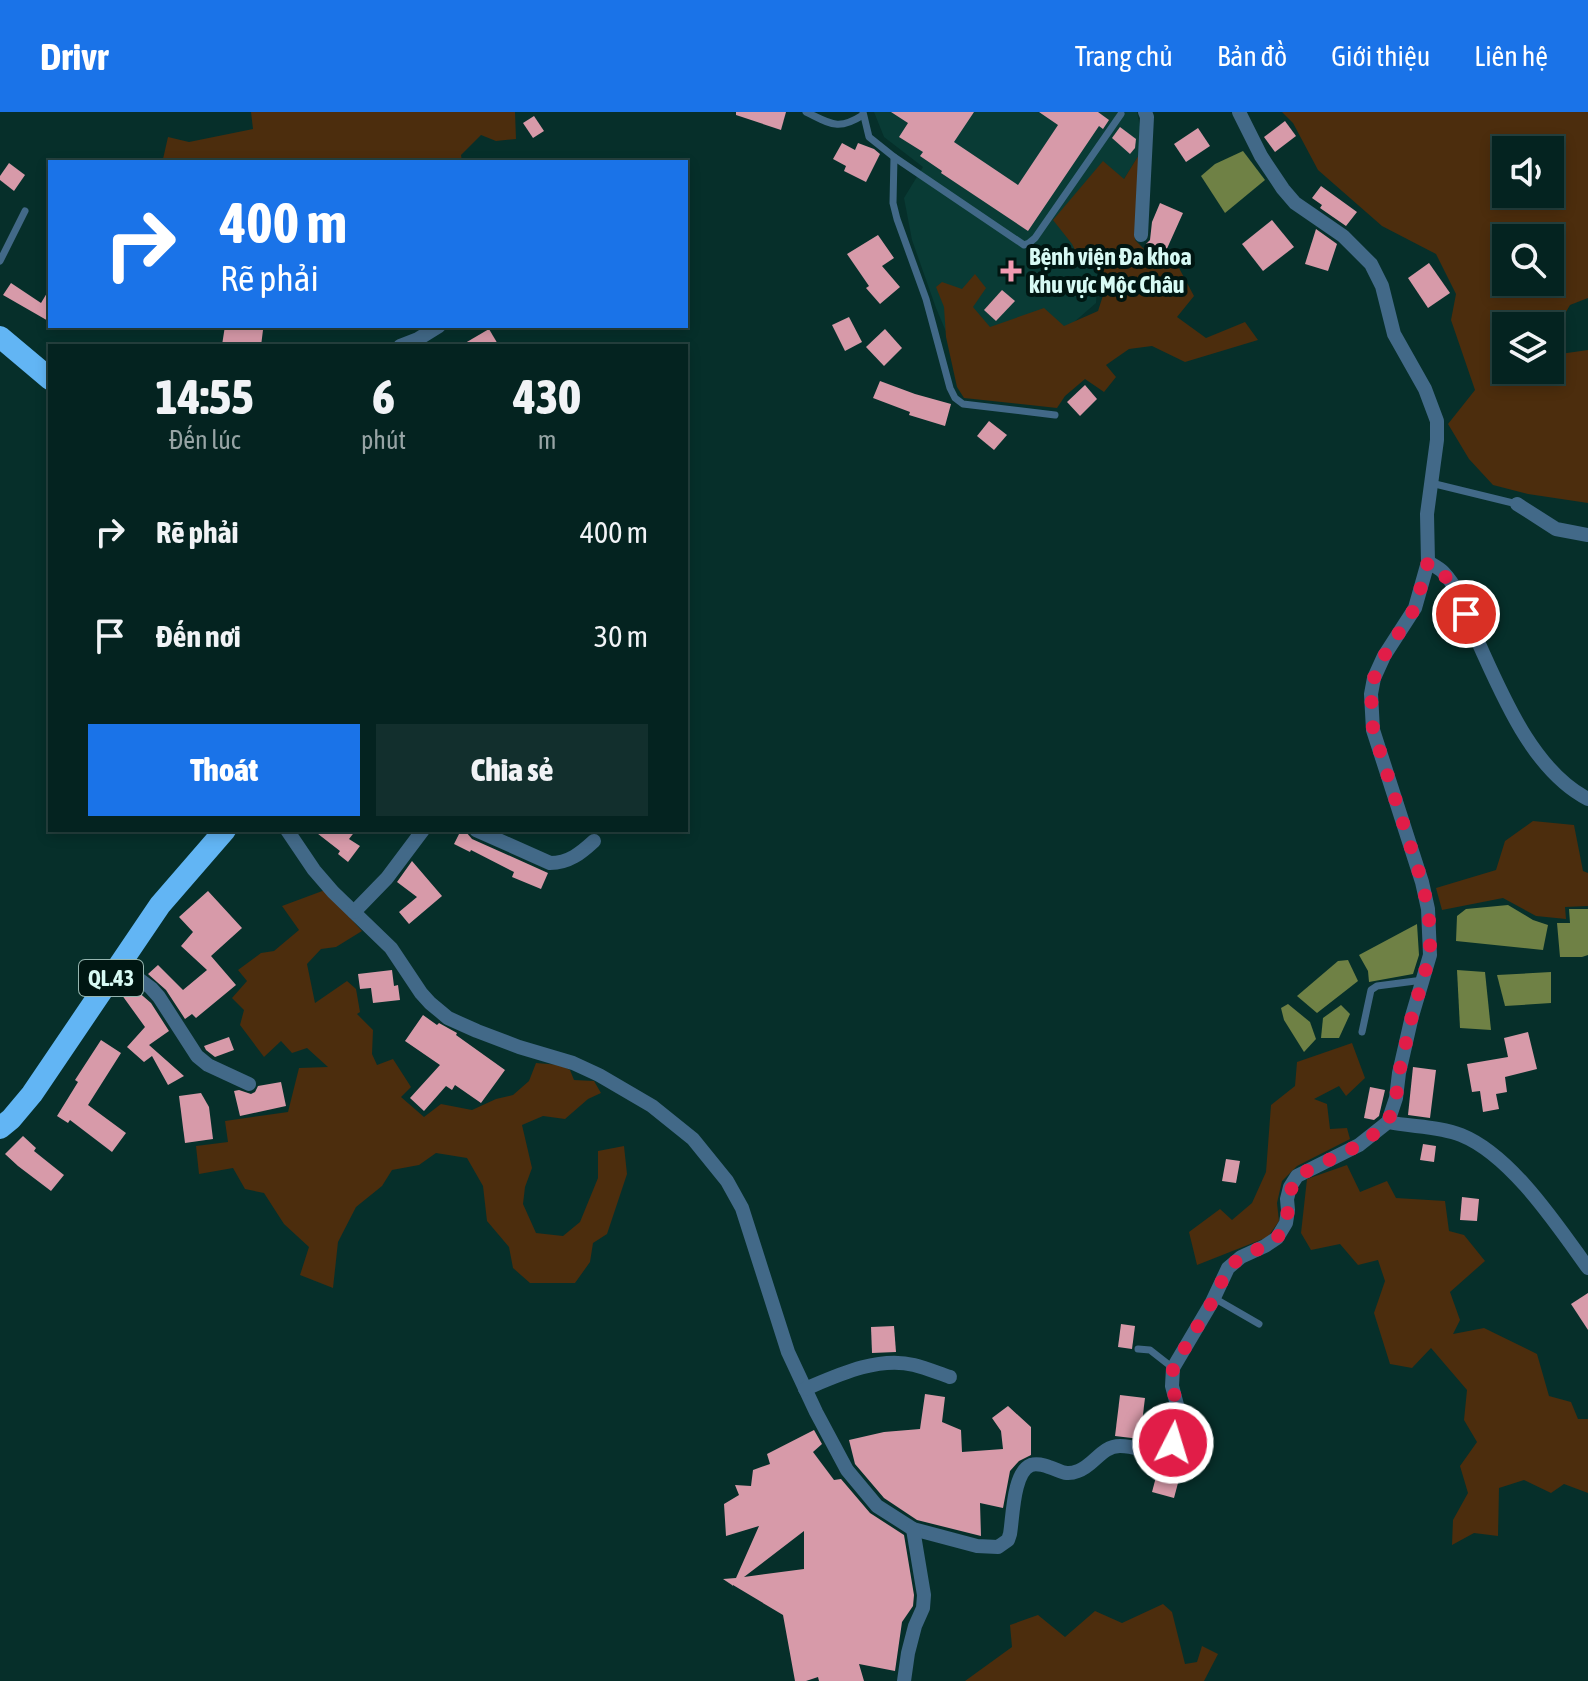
<!DOCTYPE html>
<html lang="vi">
<head>
<meta charset="utf-8">
<style>
  :root { --surface:#042320; --page:#122f2d; --text:#f1f3f6; --muted:#97a4a5; --line:#25403e; --accent:#1a73e8 }
  body { margin:0; font-family:"Asap Condensed",sans-serif; background:var(--page); color:var(--text); height:100vh; display:flex; flex-direction:column; font-size:30px; white-space:nowrap }
  * { box-sizing:border-box; margin:0 }
  p { font-size:26px; color:var(--muted) }
  .icon { flex:none; width:44px; height:44px; fill:none; stroke:currentColor; stroke-width:2; stroke-linecap:round; stroke-linejoin:round }
  .map { position:relative; flex:1; overflow:hidden }
  .side { position:absolute; left:48px; top:232px; width:640px; height:488px; display:flex; flex-direction:column; background:var(--surface); border-radius:0px; box-shadow:0 4px 12px #0003,0 0 0 2px var(--line) }
  .side>* { flex:none }
  .banner { position:absolute; left:48px; top:48px; width:640px; height:168px; border-radius:0px; box-shadow:0 4px 12px #0003,0 0 0 2px var(--line); background:#1a73e8; color:#fff; overflow:hidden }
  .tools { position:absolute; left:1492px; top:24px; display:grid; gap:16px }
  .tools a { display:grid; place-items:center; width:72px; height:72px; border-radius:0px; background:var(--surface); box-shadow:0 4px 12px #0003,0 0 0 2px var(--line); font-size:40px }
  .pin { position:absolute; display:grid; place-items:center; width:68px; height:68px; color:#fff; margin:-34px; border:4px solid #fff; border-radius:50%; box-shadow:0 2px 8px #0007 }
  .me { position:absolute; width:88px; margin:-44px; rotate:5deg; stroke-linejoin:round; filter:drop-shadow(0 0 6px #0008) }
  .turn { display:flex; align-items:center; gap:28px; height:168px; padding:0 40px; font-size:36px }
  .turn .icon { width:104px; height:104px; stroke-width:2.5 }
  .turn b { display:block; font-size:56px; line-height:68px }
  .eta { display:flex; justify-content:space-evenly; align-items:center; height:136px; text-align:center }
  .eta b { font-size:48px; font-weight:800; line-height:56px }
  .primary-button { display:flex; gap:16px; margin-top:auto; padding:16px 40px }
  .primary-button a { flex:1; height:92px; border-radius:0px; background:var(--accent); color:#fff; font-size:32px; font-weight:800; line-height:92px; text-align:center }
  .primary-button a+a { background:var(--page); color:var(--text) }
  ul { padding:0; list-style:none }
  li { display:flex; align-items:center; gap:24px; height:104px; padding:0 40px }
  li div { flex:1 }
  li b { display:block; font-size:30px }
  li em { font-style:normal }
  header { display:flex; align-items:center; gap:48px; box-sizing:border-box; height:112px; padding:0 40px; background:var(--accent); color:#fff }
  header strong { font-size:38px }
  nav { display:flex; gap:44px; margin-inline-start:auto; font-size:28px }
  .map>svg:first-child { display:block }
  .built { fill:#093b35 }
  .green { fill:#4c2d0d; fill-rule:evenodd }
  .water { fill:#6f8145 }
  .building { fill:#d79aa9; fill-rule:evenodd }
  .lines { fill:none; stroke-linecap:round; stroke-linejoin:round }
  .service { stroke:#426988; stroke-width:7 }
  .minor { stroke:#426988; stroke-width:14 }
  .trunk { stroke:#62b5f4; stroke-width:22 }
  .route { stroke:#e11d48; stroke-width:14; stroke-dasharray:0 25.2 }
  .poi-dot { fill:#f19ab1; stroke:#001612; stroke-width:3 }
  .labels { text-anchor:middle; stroke-width:8; stroke-linejoin:round; paint-order:stroke }
  .shield { fill:#001612; stroke:#96b6b0; stroke-width:2 }
  .shield-label { font-size:22px; font-weight:bold; fill:#d7faf4 }
  .poi-label { font-size:24px; font-weight:bold; fill:#d7faf4; stroke:#001612; text-anchor:start }
</style>
</head>
<body>
<header>
<strong>Drivr</strong>
<nav><a>Trang chủ</a><a>Bản đồ</a><a>Giới thiệu</a><a>Liên hệ</a></nav>
</header>
<div class="map">
<svg width="1588" height="1569" viewBox="0 0 1588 1569">
  <rect width="100%" height="100%" fill="#062f2a"/>
  <!-- built -->
  <path class="built" d="M874,0H1137L1141,19L1140,41L1124,67L1102,117L1096,191L1019,258L955,241L936,196L912,128L904,86L923,55L884,25Z"/>
  <!-- green -->
  <g class="green">
    <path d="M251,0H515L516,27L496,29L481,23L461,43L462,50H185L184,47H163L168,25L189,30L253,17Z"/>
    <path d="M1282,0H1588V186L1570,193L1555,219L1553,243L1588,238V391L1528,382L1493,373L1469,347L1448,312L1475,278L1451,208L1456,182L1436,142L1382,114L1318,58L1293,11ZM1550,38V82H1506V38ZM1506,126H1550V170H1506ZM1506,214H1550V258H1506Z"/>
    <path d="M1140,41L1135,128L1153,146L1179,156L1194,184L1177,205L1206,226L1245,210L1258,228L1185,250L1152,234L1129,237L1106,253L1116,265L1104,280L1085,267L1065,284L1057,296L964,286L957,275L946,225L944,195L936,175L942,170L962,177L975,162L986,176L973,195L990,215L1044,196L1064,214L1098,199L1106,174L1094,152L1083,154L1072,132L1053,108L1103,49L1124,67Z"/>
    <path d="M1533,709L1574,713L1583,759L1588,761V794L1565,795L1566,807L1536,804L1503,786L1442,798L1436,776L1496,758L1505,729Z"/>
    <path d="M325,778L362,819L336,835L321,837L307,852L315,891L347,869L356,877L360,900L357,902L373,918L372,942L377,953L393,947L411,975L401,985L424,1005L441,992L472,998L496,987L513,983L529,969L536,951L560,953L570,958L574,968L594,969L601,981L588,987L565,1007L543,1004L522,1013L532,1056L525,1075L523,1092L536,1121L563,1124L580,1110L598,1066V1039L624,1034L627,1062L607,1122L593,1131L590,1150L575,1171H530L513,1156L509,1135L487,1109L483,1074L467,1046L436,1041L419,1053L392,1058L382,1074L356,1095L338,1130L333,1176L300,1163L309,1135L284,1112L264,1081L245,1077L233,1056L199,1062L196,1034L228,1030L225,1009L288,1000L299,956L328,955L307,936L292,941L281,929L264,945L240,913L244,898L232,886L247,869L238,858L261,841L274,839L299,818L282,794Z"/>
    <path d="M1352,931L1365,966L1346,984L1339,974L1314,987L1327,992L1330,1017L1347,1016L1350,1027L1297,1054L1282,1069L1277,1091L1279,1109L1268,1125L1197,1153L1189,1120L1220,1097L1232,1108L1252,1091L1266,1060L1271,993L1295,974L1297,950Z"/>
    <path d="M1347,1053L1360,1080L1387,1069L1396,1086L1445,1089L1449,1119L1464,1123L1485,1149L1450,1180L1460,1208L1453,1222L1484,1216L1537,1242L1549,1284L1571,1290L1578,1307H1588V1381L1564,1372L1551,1381L1524,1368L1499,1376L1498,1424L1474,1421L1452,1433L1453,1408L1468,1381L1460,1354L1477,1330L1464,1308L1467,1278L1431,1236L1412,1256L1390,1252L1374,1201L1385,1169L1378,1148L1358,1153L1340,1132L1311,1138L1301,1121L1307,1067Z"/>
    <path d="M1163,1492L1172,1500L1185,1552L1197,1550L1202,1534L1218,1542L1204,1569H965L1012,1535L1010,1513L1038,1503L1065,1525L1095,1499L1122,1511Z"/>
  </g>
  <!-- water -->
  <g class="water">
    <path d="M1243,39L1265,68L1225,101L1201,64L1215,52Z"/>
    <path d="M1508,793L1533,808L1548,813L1543,838L1456,829L1457,804L1466,797Z"/>
    <path d="M1569,797H1588V843L1582,845H1560L1557,811H1570Z"/>
    <path d="M1417,812L1419,843L1413,862L1369,870L1368,859L1359,843Z"/>
    <path d="M1348,848L1358,869L1317,901L1297,884L1338,849Z"/>
    <path d="M1457,858L1485,860L1491,918L1460,916Z"/>
    <path d="M1551,860V891L1505,894L1497,863Z"/>
    <path d="M1288,892L1310,910L1316,927L1304,940L1284,908L1281,896Z"/>
    <path d="M1341,893L1350,902L1339,926H1321L1323,906Z"/>
  </g>
  <!-- building -->
  <g class="building">
    <path d="M736,0H786L781,18L736,3Z"/>
    <path d="M891,0H974L954,30L1018,73L1058,13L1039,0H1098L1109,8L1103,17L1099,14L1028,119L941,61L942,59L920,44L923,40L899,25L908,11Z"/>
    <path d="M534,4L544,19L533,26L523,11Z"/>
    <path d="M1285,9L1296,24L1275,40L1264,25Z"/>
    <path d="M1120,15L1136,27L1135,36L1130,42L1112,26Z"/>
    <path d="M1198,16L1210,34L1186,50L1174,32Z"/>
    <path d="M842,31L855,38L858,31L874,37L880,42L866,70L844,59L846,54L833,47Z"/>
    <path d="M9,51L25,63L14,79L0,68V64Z"/>
    <path d="M1321,74L1357,100L1346,114L1320,96L1322,93L1312,86Z"/>
    <path d="M1160,91L1183,101L1165,141L1146,132L1150,128L1152,110Z"/>
    <path d="M1272,108L1294,135L1263,159L1242,132Z"/>
    <path d="M1316,117L1337,132L1328,159L1305,152Z"/>
    <path d="M878,123L894,146L882,154L900,175L880,192L866,176L869,174L847,142Z"/>
    <path d="M1429,151L1450,181L1428,196L1408,166Z"/>
    <path d="M11,171L41,191L50,176V210L3,183Z"/>
    <path d="M1002,178L1015,189L996,209L984,198Z"/>
    <path d="M849,205L862,230L845,239L832,213Z"/>
    <path d="M225,214H239L263,218L261,234L222,233Z"/>
    <path d="M489,217L499,234H460Z"/>
    <path d="M885,217L902,236L884,254L866,235Z"/>
    <path d="M880,269L915,282L951,292L945,314L909,303L910,300L873,286Z"/>
    <path d="M1085,273L1097,287L1080,304L1067,290Z"/>
    <path d="M989,309L1007,323L994,338L977,324Z"/>
    <path d="M313,718H356L349,727L360,734L348,750L338,742L340,739Z"/>
    <path d="M461,718L466,720L472,727L548,761L541,777L512,765L514,760L471,738L470,740L454,732Z"/>
    <path d="M412,749L442,784L409,812L399,800L417,785L397,770Z"/>
    <path d="M208,779L242,816L211,844L236,873L196,906L192,902L185,907L166,878L148,862L158,853L183,878L207,858L181,834L193,820L179,805Z"/>
    <path d="M392,858L394,874L398,873L400,888L373,891L371,876L360,877L358,862Z"/>
    <path d="M129,872L151,891L169,919L149,933L184,964L168,973L152,944L144,950L127,935L145,915L119,879Z"/>
    <path d="M423,903L437,913L439,911L457,921L456,923L505,958L481,991L455,973L452,978L446,974L424,999L410,986L440,953L405,929Z"/>
    <path d="M1528,920L1537,957L1505,965L1507,980L1496,982L1499,997L1483,1000L1480,979L1472,980L1467,952L1508,945L1504,926Z"/>
    <path d="M229,925L234,938L215,945L206,938L204,934Z"/>
    <path d="M101,928L121,941L88,993L126,1021L112,1040L70,1008L68,1011L57,1004L78,970L75,968Z"/>
    <path d="M1413,955L1436,958L1430,1006L1408,1003Z"/>
    <path d="M281,970L286,994L240,1004L234,979L239,978L251,982L255,980L258,974Z"/>
    <path d="M1370,975L1385,978L1379,1004L1374,1008L1364,1006Z"/>
    <path d="M201,981L209,995L213,1027L185,1031L179,984Z"/>
    <path d="M23,1024L36,1036L34,1039L64,1063L51,1079L18,1054L5,1042Z"/>
    <path d="M1423,1032L1436,1034L1434,1050L1420,1048Z"/>
    <path d="M1226,1047L1240,1049L1236,1071L1222,1069Z"/>
    <path d="M1462,1085L1479,1087L1477,1109L1460,1108Z"/>
    <path d="M1588,1181V1218L1571,1192Z"/>
    <path d="M1121,1212L1135,1214L1132,1237L1118,1235Z"/>
    <path d="M894,1214L896,1240L872,1241L871,1215Z"/>
    <path d="M925,1282L945,1285L942,1310L961,1318L962,1340L1003,1337L1001,1319L992,1306L1008,1294L1031,1315V1343L1019,1349L1010,1359L1003,1396L980,1391L981,1424L917,1408L884,1386L855,1352L849,1328L884,1320L920,1317Z"/>
    <path d="M1120,1283L1145,1286L1140,1327L1115,1324Z"/>
    <path d="M814,1318L822,1332L813,1340L834,1368L841,1367L870,1401L904,1423L914,1483L913,1494L902,1510L895,1559L859,1552L864,1569H819L818,1565L806,1569H795L783,1503L733,1473L732,1474V1473L723,1467L736,1466L759,1414L726,1424L724,1392L739,1383L735,1373L751,1374L753,1358L770,1352L767,1342ZM804,1419V1457L744,1465Z"/>
    <path d="M1160,1350L1182,1356L1174,1386L1152,1380Z"/>
  </g>
  <g class="lines">
    <!-- service -->
    <g class="service">
      <path d="M806,0C831,12 838,19 863,3"/>
      <path d="M863,0L869,25L894,45L893,91L897,107L926,187L950,276L955,286L963,292L1055,303"/>
      <path d="M894,45L1024,133L1029,131L1035,126L1121,2"/>
      <path d="M0,149L25,99"/>
      <path d="M1431,371L1517,392"/>
      <path d="M1362,920L1371,878L1377,874L1423,868"/>
      <path d="M1214,1186L1259,1212"/>
      <path d="M1138,1237L1150,1238L1173,1256"/>
    </g>
    <!-- minor -->
    <g class="minor">
      <path d="M1141,123L1147,5L1145,0"/>
      <path d="M400,234L418,227L439,214"/>
      <path d="M1517,392L1556,417L1588,423"/>
      <path d="M1428,450C1433,453 1439,456 1443,460C1459,476 1466,501 1474,521C1500,577 1530,657 1588,687"/>
      <path d="M287,718L314,758L333,780L391,836L421,881L430,891L448,906L477,919L519,935L573,951L599,963L652,994L693,1027L727,1069L742,1096L788,1240L816,1300L847,1358L877,1394L913,1417L977,1434L998,1435L1008,1428L1010,1422C1013,1405 1013,1360 1031,1353C1037,1351 1043,1353 1049,1355C1062,1359 1065,1364 1078,1359C1095,1353 1101,1334 1120,1334C1146,1334 1145,1349 1173,1331L1181,1308L1172,1274L1173,1256L1212,1190L1228,1156L1241,1145L1265,1134L1277,1126L1286,1111L1288,1098L1287,1087L1290,1075L1297,1064L1359,1033L1388,1010L1396,986L1399,961L1412,904L1430,843L1428,797L1422,770L1373,618L1371,582L1374,566L1384,544L1415,496L1428,450L1427,402L1437,328V309L1425,277L1394,222L1382,174L1371,152L1343,124L1295,91L1283,77L1261,44L1239,0"/>
      <path d="M476,718L550,751C569,751 581,741 594,729"/>
      <path d="M354,800L387,766L423,718"/>
      <path d="M120,853L151,876L159,885L197,944L208,953L249,972"/>
      <path d="M1388,1010C1411,1015 1439,1014 1461,1023C1511,1043 1557,1113 1588,1156"/>
      <path d="M805,1277C838,1263 878,1244 914,1253C926,1256 938,1261 950,1265"/>
      <path d="M904,1569L908,1541L915,1514L923,1496L924,1483L913,1417"/>
    </g>
    <!-- trunk -->
    <g class="trunk">
      <path d="M0,225L50,267"/>
      <path d="M0,1016L11,1007L32,982L160,793L225,718"/>
    </g>
  </g>
  <g class="lines">
    <!-- route -->
    <path class="route" d="M1173,1331L1181,1308L1172,1274L1173,1256L1212,1190L1228,1156L1241,1145L1265,1134L1277,1126L1286,1111L1288,1098L1287,1087L1297,1064L1359,1033L1378,1019L1388,1010L1396,986L1399,961L1412,904L1430,843V820L1428,797L1422,770L1373,618L1371,582L1374,566L1384,544L1415,496L1428,450C1451,466 1455,477 1466,502"/>
  </g>
  <!-- markers -->
  <path class="poi-dot" d="M1007 147h8v8h8v8h-8v8h-8v-8h-8v-8h8z"/>
  <g class="labels">
    <!-- shield labels -->
    <rect class="shield" x="79" y="848" width="64" height="36" rx="6"/>
    <g class="shield-label">
      <text x="111" y="874">QL.43</text>
    </g>
    <!-- poi labels -->
    <g class="poi-label">
      <text x="1029" y="153">Bệnh viện Đa khoa<tspan x="1029" dy="28">khu vực Mộc Châu</tspan></text>
    </g>
  </g>
</svg>
<div class="tools">
<a><svg class="icon" aria-label="sound" viewBox="0 0 24 24"><path d="M4 9h4l5-4v14l-5-4H4zM17 9q2 3 0 6"/></svg></a>
<a><svg class="icon" aria-label="search" viewBox="0 0 24 24"><circle cx="10" cy="10" r="6"/><path d="M15 15l6 6"/></svg></a>
<a><svg class="icon" aria-label="layers" viewBox="0 0 24 24"><path d="M12 4l9 5-9 5-9-5zM3 14l9 5 9-5"/></svg></a>
</div>
<div class="pin" style="left:1466px;top:502px;background:#d93025"><svg class="icon" aria-label="arrive" viewBox="0 0 24 24"><path d="M6 21V4h12l-3 4 3 4H6"/></svg></div>
<svg class="me" style="left:1173px;top:1331px" viewBox="-20 -20 40 40"><circle r="17" fill="#e11d48" stroke="#fff" stroke-width="3"/><path d="M0-11L8 9 0 5-8 9z" fill="#fff"/></svg>
<div class="banner">
<div class="turn"><svg class="icon" aria-label="right" viewBox="0 0 24 24"><path d="M7 20v-9h11M14 6l5 5-5 5"/></svg><div><b>400 m</b>Rẽ phải</div></div>
</div>
<section class="side">
<div class="eta">
<div><b>14:55</b><p>Đến lúc</p></div>
<div><b>6</b><p>phút</p></div>
<div><b>430</b><p>m</p></div>
</div>
<ul>
<li><svg class="icon" aria-label="right" viewBox="0 0 24 24"><path d="M7 20v-9h11M14 6l5 5-5 5"/></svg><div><b>Rẽ phải</b></div><em>400 m</em></li>
<li><svg class="icon" aria-label="arrive" viewBox="0 0 24 24"><path d="M6 21V4h12l-3 4 3 4H6"/></svg><div><b>Đến nơi</b></div><em>30 m</em></li>
</ul>
<div class="primary-button"><a>Thoát</a><a>Chia sẻ</a></div>
</section>
</div>
</body>
</html>
